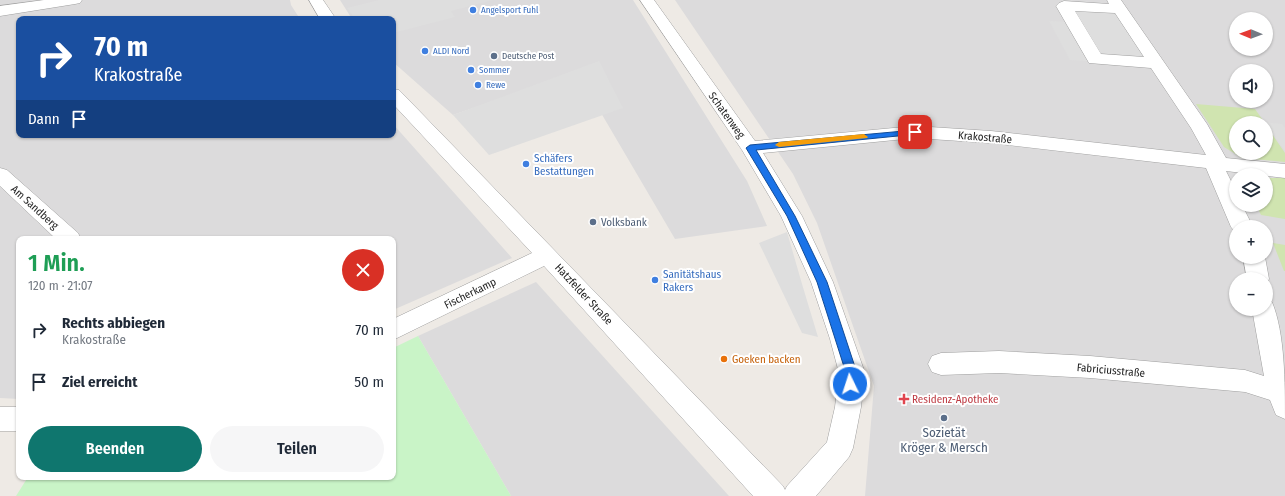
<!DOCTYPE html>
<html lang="de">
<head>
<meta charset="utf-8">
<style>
  :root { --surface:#fff; --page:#f6f6f7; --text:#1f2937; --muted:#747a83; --accent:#0f766e }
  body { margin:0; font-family:"Fira Sans Condensed",sans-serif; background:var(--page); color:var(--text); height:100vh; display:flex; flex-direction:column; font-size:15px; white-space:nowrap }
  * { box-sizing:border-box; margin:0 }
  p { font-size:13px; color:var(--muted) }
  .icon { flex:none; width:22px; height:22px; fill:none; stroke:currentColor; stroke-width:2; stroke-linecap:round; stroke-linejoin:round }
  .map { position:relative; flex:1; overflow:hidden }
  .panel { position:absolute; left:16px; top:236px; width:380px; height:244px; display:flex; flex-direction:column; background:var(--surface); border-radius:8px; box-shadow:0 1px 3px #0004 }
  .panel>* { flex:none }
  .banner { position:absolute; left:16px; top:16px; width:380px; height:122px; border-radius:8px; box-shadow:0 1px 3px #0004; background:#1a4fa0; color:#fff; overflow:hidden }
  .needle { width:26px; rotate:271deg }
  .tools { position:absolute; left:1229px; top:12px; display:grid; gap:8px }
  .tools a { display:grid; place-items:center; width:44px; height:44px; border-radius:50%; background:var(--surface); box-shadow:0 1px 3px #0004; font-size:20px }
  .pin { position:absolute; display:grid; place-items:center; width:34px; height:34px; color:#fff; margin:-17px; border-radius:8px; box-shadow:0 2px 6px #0006 }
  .me { position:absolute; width:44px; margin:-22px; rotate:356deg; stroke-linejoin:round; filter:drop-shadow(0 0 3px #0008) }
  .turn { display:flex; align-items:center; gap:14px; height:84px; padding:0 12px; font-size:18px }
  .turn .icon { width:52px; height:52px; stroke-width:2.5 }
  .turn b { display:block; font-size:28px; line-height:34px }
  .then { display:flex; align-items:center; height:38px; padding:0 12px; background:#0003; gap:8px; font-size:15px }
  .round { display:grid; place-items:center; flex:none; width:42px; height:42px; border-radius:21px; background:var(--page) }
  .headline { display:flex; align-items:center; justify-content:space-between; height:68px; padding:0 12px }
  h1 { font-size:24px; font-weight:600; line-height:30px; color:#1e9e55 }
  .cta { display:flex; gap:8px; margin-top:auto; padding:8px 12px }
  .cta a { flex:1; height:46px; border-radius:24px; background:var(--accent); color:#fff; font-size:16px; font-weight:600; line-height:46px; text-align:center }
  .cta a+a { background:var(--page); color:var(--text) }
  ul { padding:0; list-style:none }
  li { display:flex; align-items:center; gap:12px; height:52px; padding:0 12px }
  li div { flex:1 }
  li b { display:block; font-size:15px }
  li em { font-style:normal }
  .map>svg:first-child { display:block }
  .residential { fill:#dcdbdc; fill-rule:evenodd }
  .grass { fill:#d0e4b0 }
  .park { fill:#c9f4c7 }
  .parking { fill:#dedede }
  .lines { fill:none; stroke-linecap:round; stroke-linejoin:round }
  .minor-casing { stroke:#9f9f9f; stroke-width:1 }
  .minor { fill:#fff; fill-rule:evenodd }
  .route { fill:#1a73e8; stroke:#114b97 }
  .slow { fill:#f59e0b }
  .shop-dot { fill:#3f7fe0; stroke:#fff; stroke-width:1.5 }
  .service-dot { fill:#5c6f8a; stroke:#fff; stroke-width:1.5 }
  .food-dot { fill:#e8710a; stroke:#fff; stroke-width:1.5 }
  .health-dot { fill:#e0444e; stroke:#fff; stroke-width:1.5 }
  .labels { text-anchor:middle; stroke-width:4; stroke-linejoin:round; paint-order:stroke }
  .far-shop-label { font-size:9px; fill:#366cbe; stroke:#fff; text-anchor:start }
  .far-service-label { font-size:9px; fill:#4e5e75; stroke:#fff; text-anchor:start }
  .street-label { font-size:11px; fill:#1e1e1e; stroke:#fff }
  .shop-label { font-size:11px; fill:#366cbe; stroke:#fff; text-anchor:start }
  .service-label { font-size:11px; fill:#4e5e75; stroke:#fff; text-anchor:start }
  .food-label { font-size:11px; fill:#c56008; stroke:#fff; text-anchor:start }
  .health-label { font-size:11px; fill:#be3a42; stroke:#fff; text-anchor:start }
  .near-service-label { font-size:13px; fill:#4e5e75; stroke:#fff }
</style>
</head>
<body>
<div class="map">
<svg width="1285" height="496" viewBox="0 0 1285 496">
  <rect width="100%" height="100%" fill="#eeeae5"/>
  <!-- residential -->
  <g class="residential">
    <path d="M0,0H290L291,5L300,19H19V135H393V124L512,258L393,310V239H19V399L0,398Z"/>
    <path d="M340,0H633L747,181L767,226L675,239L577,72L453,115L393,62V19H352Z"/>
    <path d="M675,0H1285V496H865L874,386L817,223L793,174ZM1236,19H1266V49H1236ZM1236,71H1266V101H1236ZM1236,123H1266V153H1236ZM1236,175H1266V205H1236ZM1236,227H1266V257H1236ZM1236,279H1266V309H1236Z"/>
    <path d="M536,282L729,496H511L418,336Z"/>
  </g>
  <!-- grass -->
  <g class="grass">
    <path d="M1196,104L1255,109L1265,123H1236V153H1266V125L1285,153V162L1242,158L1224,147Z"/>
    <path d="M1266,178H1285V219L1261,215L1256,205H1266Z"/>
    <path d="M1273,243L1285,245V271H1284Z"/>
  </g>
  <!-- park -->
  <path class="park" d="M418,336L511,496H16L28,477H393V348Z"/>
  <!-- parking -->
  <g class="parking">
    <path d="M379,0H493L451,11L455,17L393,33V19H355L347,8Z"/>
    <path d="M1071,9L1125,12L1156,59L1097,55Z"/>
    <path d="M1049,21L1076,22L1099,62L1070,60Z"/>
    <path d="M599,61L623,108L489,155L453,115Z"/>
    <path d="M1264,122L1282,124L1285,128V151Z"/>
    <path d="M787,232L802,284L818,337L802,333L759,243Z"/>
  </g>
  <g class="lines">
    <defs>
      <g id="minor">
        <path d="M44,0H82L80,3L75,4L0,16V6Z"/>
        <path d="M309,0H323L336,19H320Z"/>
        <path d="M640,0H654L755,141L915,126L991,131L1206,155L1191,128L1151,68L1089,63L1056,6L1059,3L1064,1L1109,4L1107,0H1121L1207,124L1226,158L1285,164V178L1226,171L1236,191V205H1242L1253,227H1236V233L1231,227L1206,168L991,143L915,138L763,153L802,216L833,282L865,373L861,407L853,448L849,457L816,496H753L544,266L393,340V319L532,253L393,104V89L399,90L783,486L785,490L787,486L827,442L835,407L839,373L830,339L811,282L781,216L742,150ZM1075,11L1115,13L1144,57L1101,54Z"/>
        <path d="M0,168L7,170L78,233L81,239H56L0,186Z"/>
        <path d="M1243,257H1265L1269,279L1266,285V279H1247Z"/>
        <path d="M1266,300L1272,302C1285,333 1285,384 1285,419L1276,415L1270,400L1245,392L1090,378L999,373L941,375L932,372L928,364L932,356L941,353L999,351L1090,356L1245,370L1264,376L1252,309H1266Z"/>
        <rect x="0" y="407" width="19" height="24"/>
      </g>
    </defs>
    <!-- minor casing -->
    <use href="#minor" class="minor-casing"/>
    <!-- minor -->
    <use href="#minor" class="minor"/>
  </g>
  <!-- route -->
  <path class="route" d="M915,130L918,131V134L756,150L795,216L827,282L857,373L854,387L850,389L847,387L845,384L846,373L817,282L787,216L746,148L750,145Z"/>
  <!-- slow -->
  <path class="slow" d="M864,134L868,137L867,138L779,147L775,145L779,142Z"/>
  <!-- markers -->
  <g class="shop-dot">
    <circle cx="473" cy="10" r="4"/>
    <circle cx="425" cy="51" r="4"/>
    <circle cx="471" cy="70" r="4"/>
    <circle cx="478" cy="85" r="4"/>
    <circle cx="526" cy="164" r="4"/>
    <circle cx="655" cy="280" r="4"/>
  </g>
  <g class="service-dot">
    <circle cx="494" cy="56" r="4"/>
    <circle cx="593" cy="222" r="4"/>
    <circle cx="944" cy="418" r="4"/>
  </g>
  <circle class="food-dot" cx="724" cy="359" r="4"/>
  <path class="health-dot" d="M902 393h4v4h4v4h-4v4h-4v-4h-4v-4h4z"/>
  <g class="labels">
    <!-- far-shop labels -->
    <g class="far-shop-label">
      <text x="481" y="13">Angelsport Fuhl</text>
      <text x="433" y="54">ALDI Nord</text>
      <text x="479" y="73">Sommer</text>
      <text x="486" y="88">Rewe</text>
    </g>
    <!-- far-service labels -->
    <g class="far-service-label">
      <text x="502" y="59">Deutsche Post</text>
    </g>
    <!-- street labels -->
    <g class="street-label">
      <text transform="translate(727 115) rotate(54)" y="4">Schatenweg</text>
      <text transform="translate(985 137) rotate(5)" y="4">Krakostraße</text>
      <text transform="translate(35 207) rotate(42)" y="4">Am Sandberg</text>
      <text transform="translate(470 293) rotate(-26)" y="4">Fischerkamp</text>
      <text transform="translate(584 294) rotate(47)" y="4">Hatzfelder Straße</text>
      <text transform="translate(1111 370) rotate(5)" y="4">Fabriciusstraße</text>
    </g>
    <!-- shop labels -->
    <g class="shop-label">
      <text x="534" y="162">Schäfers<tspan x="534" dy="13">Bestattungen</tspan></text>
      <text x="663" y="278">Sanitätshaus<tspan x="663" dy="13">Rakers</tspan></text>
    </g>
    <!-- service labels -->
    <g class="service-label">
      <text x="601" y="226">Volksbank</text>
    </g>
    <!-- food labels -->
    <g class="food-label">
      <text x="732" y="363">Goeken backen</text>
    </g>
    <!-- health labels -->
    <g class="health-label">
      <text x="912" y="403">Residenz-Apotheke</text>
    </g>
    <!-- near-service labels -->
    <g class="near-service-label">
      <text x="944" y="437">Sozietät<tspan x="944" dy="15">Kröger &amp; Mersch</tspan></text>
    </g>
  </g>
</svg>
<div class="tools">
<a><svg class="needle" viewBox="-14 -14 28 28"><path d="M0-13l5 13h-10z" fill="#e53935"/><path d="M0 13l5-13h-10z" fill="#747a83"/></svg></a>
<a><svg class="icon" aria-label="sound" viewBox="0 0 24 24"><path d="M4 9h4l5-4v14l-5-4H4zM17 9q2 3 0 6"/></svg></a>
<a><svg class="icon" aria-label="search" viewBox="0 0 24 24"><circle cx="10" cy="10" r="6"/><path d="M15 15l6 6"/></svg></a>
<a><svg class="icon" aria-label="layers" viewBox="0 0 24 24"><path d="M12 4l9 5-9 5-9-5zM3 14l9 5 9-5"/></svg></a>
<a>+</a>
<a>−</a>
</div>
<div class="pin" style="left:915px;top:132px;background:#d93025"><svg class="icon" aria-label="arrive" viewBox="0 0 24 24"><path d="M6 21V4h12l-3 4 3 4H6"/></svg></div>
<svg class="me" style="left:850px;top:384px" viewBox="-20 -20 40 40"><circle r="17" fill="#1a73e8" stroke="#fff" stroke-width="3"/><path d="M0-11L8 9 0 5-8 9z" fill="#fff"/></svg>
<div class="banner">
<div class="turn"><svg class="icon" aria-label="right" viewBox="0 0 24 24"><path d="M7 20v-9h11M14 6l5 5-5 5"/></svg><div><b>70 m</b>Krakostraße</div></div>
<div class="then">Dann<svg class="icon" aria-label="arrive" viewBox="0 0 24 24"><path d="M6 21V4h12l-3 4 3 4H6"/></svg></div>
</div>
<section class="panel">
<div class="headline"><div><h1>1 Min.</h1><p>120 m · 21:07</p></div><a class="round" style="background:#d93025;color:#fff"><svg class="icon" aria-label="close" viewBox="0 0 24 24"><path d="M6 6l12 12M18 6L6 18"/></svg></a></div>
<ul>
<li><svg class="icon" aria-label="right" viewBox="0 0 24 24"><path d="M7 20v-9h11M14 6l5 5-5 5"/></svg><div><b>Rechts abbiegen</b><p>Krakostraße</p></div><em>70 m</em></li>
<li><svg class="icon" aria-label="arrive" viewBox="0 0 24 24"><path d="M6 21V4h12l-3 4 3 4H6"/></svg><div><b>Ziel erreicht</b></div><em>50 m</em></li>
</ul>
<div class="cta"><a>Beenden</a><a>Teilen</a></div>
</section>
</div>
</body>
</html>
